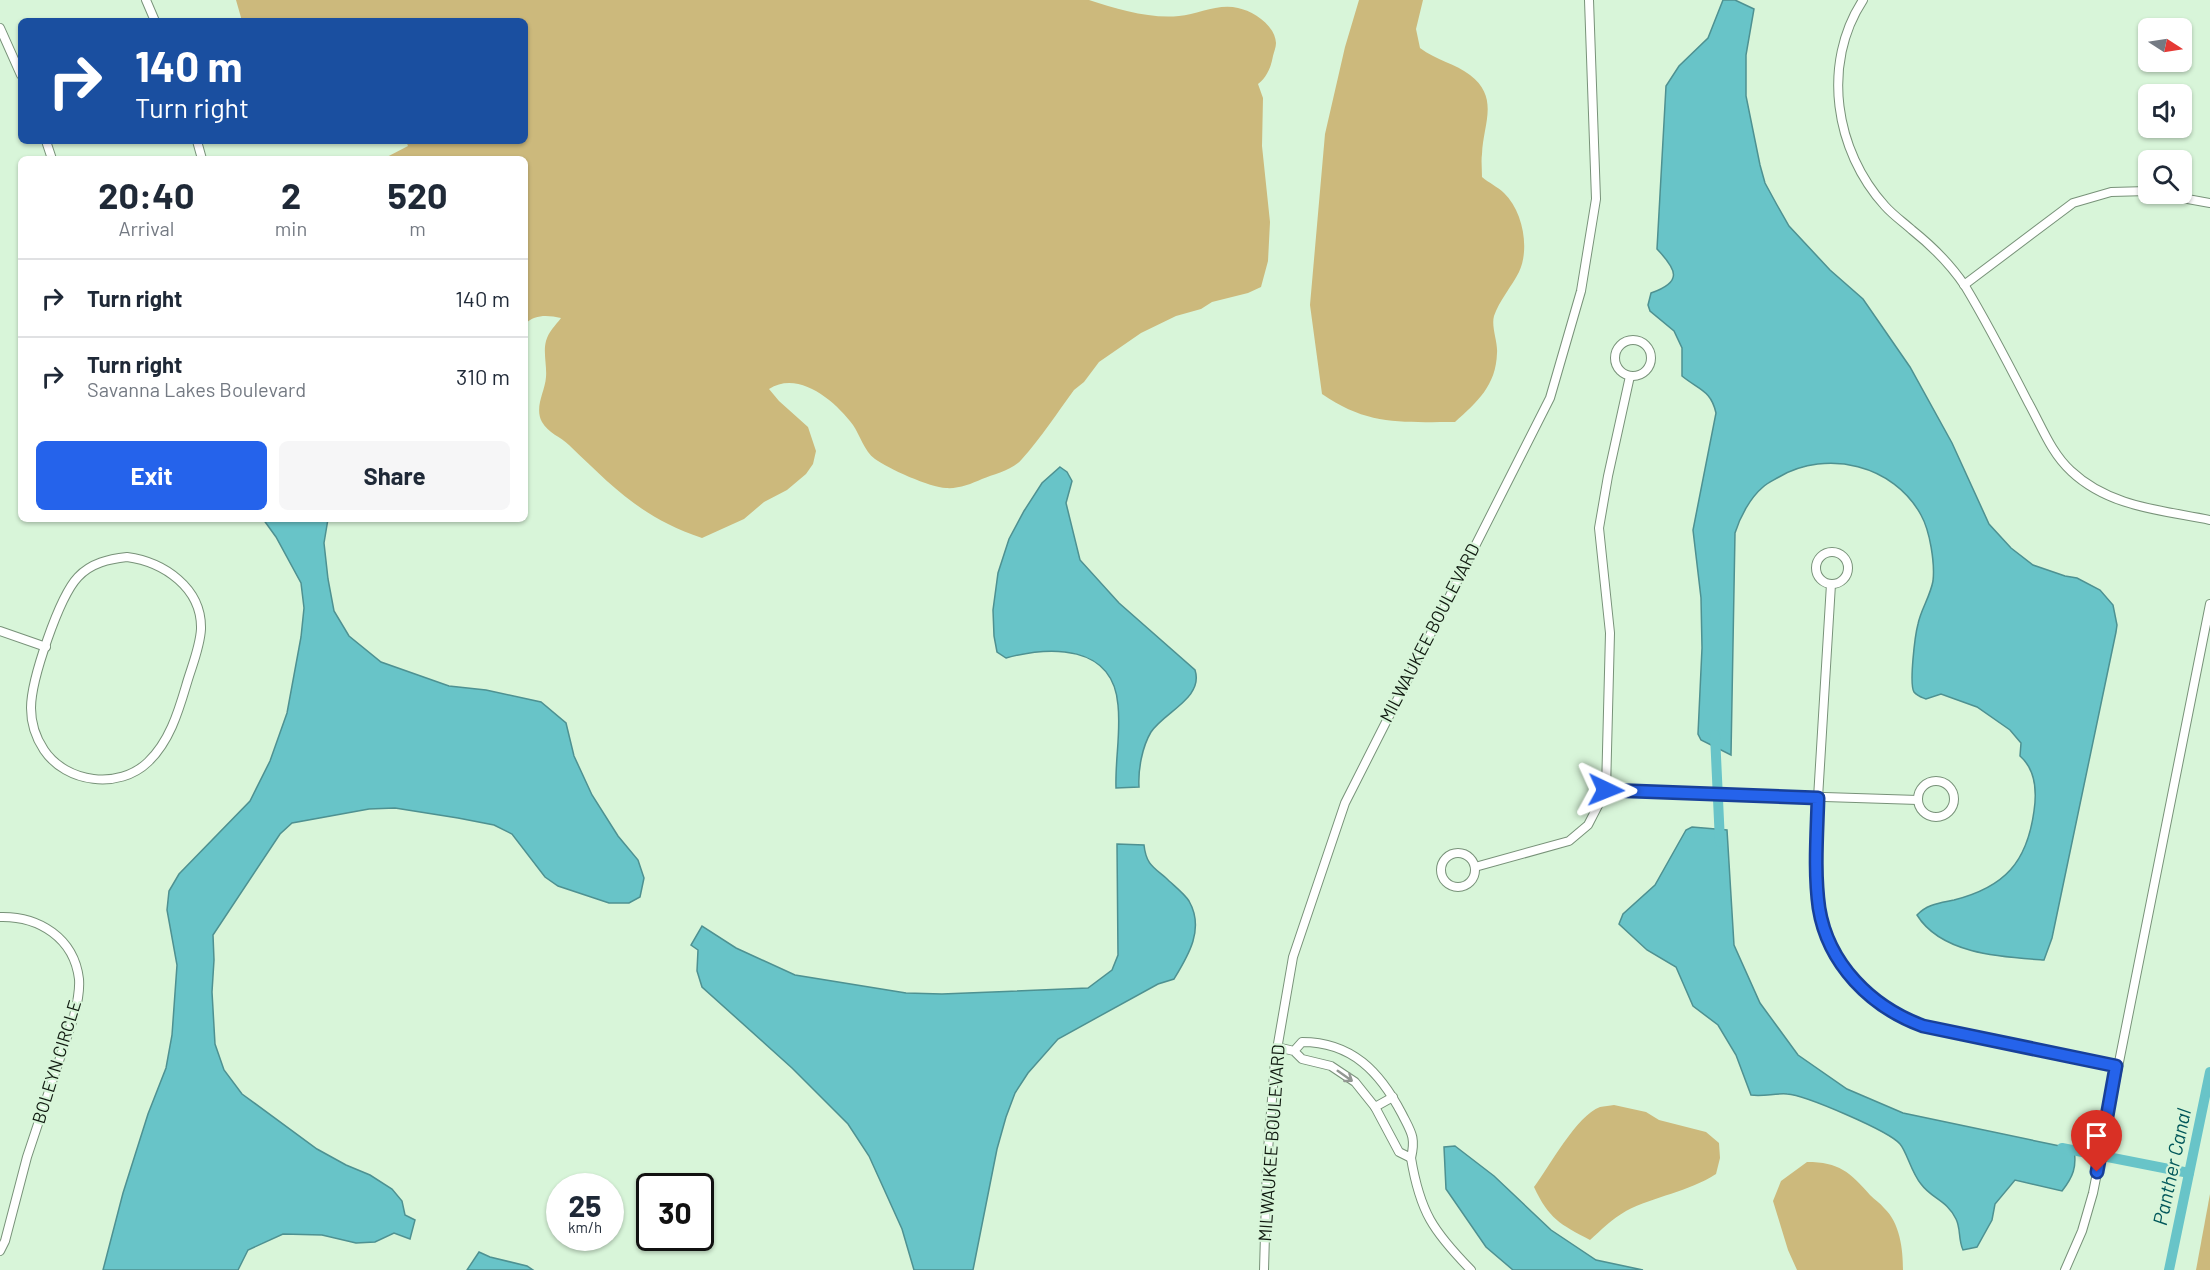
<!DOCTYPE html>
<html lang="en">
<head>
<meta charset="utf-8">
<style>
  :root { --surface:#fff; --page:#f6f6f7; --text:#1f2937; --muted:#747a83; --line:#e0e1e3; --accent:#2563eb }
  body { margin:0; font-family:Barlow,sans-serif; background:var(--page); color:var(--text); height:100vh; display:flex; flex-direction:column; font-size:22px; white-space:nowrap }
  * { box-sizing:border-box; margin:0 }
  p { font-size:20px; color:var(--muted) }
  .icon { flex:none; width:33px; height:33px; fill:none; stroke:currentColor; stroke-width:2; stroke-linecap:round; stroke-linejoin:round }
  .map { position:relative; flex:1; overflow:hidden }
  .details { position:absolute; left:18px; top:156px; width:510px; height:366px; display:flex; flex-direction:column; background:var(--surface); border-radius:9px; box-shadow:0 2px 4px #0004 }
  .details>* { flex:none }
  .hud { position:absolute; left:18px; top:18px; width:510px; height:126px; border-radius:9px; box-shadow:0 2px 4px #0004; background:#1a4fa0; color:#fff; overflow:hidden }
  .needle { width:39px; rotate:102deg }
  .tools { position:absolute; left:2138px; top:18px; display:grid; gap:12px }
  .tools a { display:grid; place-items:center; width:54px; height:54px; border-radius:9px; background:var(--surface); box-shadow:0 2px 4px #0004; font-size:30px }
  .speed { position:absolute; left:546px; top:1173px; display:flex; gap:12px; font-size:30px; font-weight:700; text-align:center }
  .speed>* { display:grid; place-content:center; width:78px; height:78px; border-radius:50%; background:var(--surface); box-shadow:0 2px 4px #0004; line-height:1 }
  .speed small { font-size:15px; font-weight:400 }
  .speed .limit { border:3px solid #111; border-radius:9px; background:#fff; color:#111 }
  .pin { position:absolute; display:grid; place-items:center; width:51px; height:51px; color:#fff; margin:-62px -26px; border-radius:50% 50% 50% 0; rotate:-45deg; box-shadow:0 0 6px #0007 }
  .pin .icon { rotate:45deg }
  .me { position:absolute; width:66px; margin:-33px; rotate:92deg; stroke-linejoin:round; filter:drop-shadow(0 0 4px #0008) }
  .turn { display:flex; align-items:center; gap:21px; height:126px; padding:0 18px; font-size:27px }
  .turn .icon { width:78px; height:78px; stroke-width:2.5 }
  .turn b { display:block; font-size:42px; line-height:51px }
  .eta { display:flex; justify-content:space-evenly; align-items:center; height:102px; text-align:center }
  .eta b { font-size:36px; font-weight:700; line-height:42px }
  .primary-button { display:flex; gap:12px; margin-top:auto; padding:12px 18px }
  .primary-button a { flex:1; height:69px; border-radius:9px; background:var(--accent); color:#fff; font-size:24px; font-weight:700; line-height:69px; text-align:center }
  .primary-button a+a { background:var(--page); color:var(--text) }
  ul { padding:0; list-style:none }
  li { display:flex; align-items:center; gap:18px; height:78px; padding:0 18px; border-top:2px solid var(--line) }
  li div { flex:1 }
  li b { display:block; font-size:22px }
  li em { font-style:normal }
  .map>svg:first-child { display:block }
  .green { fill:#ccb97c }
  .water { fill:#68c4c8; stroke:#4e9191; stroke-width:1.5 }
  .lines { fill:none; stroke-linecap:round; stroke-linejoin:round }
  .canal { stroke:#68c4c8; stroke-width:10 }
  .street-casing { stroke:#789279; stroke-width:10 }
  .street { stroke:#fff; stroke-width:8 }
  .oneway { stroke:#939893 }
  .route-casing { stroke:#184099; stroke-width:15 }
  .route { stroke:#2563eb; stroke-width:10 }
  .labels { text-anchor:middle; stroke-width:4.5; stroke-linejoin:round; paint-order:stroke }
  .street-label { font-size:18px; fill:#101a10; stroke:#d8f5d9 }
  .water-label { font-size:20px; font-style:italic; fill:#00575a; stroke:#d8f5d9 }
</style>
</head>
<body>
<div class="map">
<svg width="2210" height="1270" viewBox="0 0 2210 1270">
  <rect width="100%" height="100%" fill="#d8f5d9"/>
  <!-- green -->
  <g class="green">
    <path d="M236,0H1089C1117,9 1150,19 1179,16C1198,14 1219,3 1238,8C1253,11 1275,25 1276,43C1276,47 1274,52 1273,56C1271,67 1267,77 1258,84L1263,98L1262,146L1270,222L1268,261L1261,287L1248,293L1212,302L1201,309L1176,316L1141,333L1099,362L1084,382L1074,390C1057,413 1041,438 1022,459C1013,470 994,474 982,479C971,484 958,489 946,488C931,488 887,468 875,459C864,451 860,435 853,425C835,401 799,370 769,389L779,401L808,427L816,451L813,464L806,474L787,490L764,502L744,519L702,538C642,518 614,488 569,445C561,437 548,433 542,422C534,407 545,392 546,377C547,366 543,352 546,341C549,331 555,326 561,318C548,315 535,314 525,324V159H383L408,146L406,141H525V21H242Z"/>
    <path d="M1359,0H1423L1416,29L1420,48C1436,60 1456,64 1470,75C1500,98 1483,124 1482,154C1481,161 1482,169 1482,177C1489,183 1498,187 1504,193C1523,211 1530,249 1519,272C1512,286 1499,301 1494,316C1491,327 1498,342 1497,353C1496,386 1477,402 1455,422C1402,422 1368,426 1322,394L1310,305L1325,134L1345,47Z"/>
    <path d="M1614,1105L1646,1112L1659,1120L1706,1132L1719,1143L1720,1158L1716,1174C1688,1192 1655,1196 1626,1211C1612,1219 1601,1230 1590,1240C1560,1224 1549,1219 1534,1187C1549,1167 1577,1115 1600,1107C1604,1106 1610,1106 1614,1105Z"/>
    <path d="M1807,1162C1839,1162 1850,1172 1870,1195C1875,1200 1880,1203 1884,1208C1900,1223 1903,1249 1903,1270H1797L1788,1250L1773,1201L1781,1181Z"/>
    <path d="M2210,1194V1270H2196Z"/>
  </g>
  <!-- water -->
  <g class="water">
    <path d="M1723,0H1735L1754,9L1746,55V96L1760,165L1765,183L1777,205L1789,226L1830,270L1863,299L1910,367L1952,443L1989,524L2011,548L2033,565L2065,576L2077,578L2100,590L2113,605L2117,625L2116,632L2052,938L2044,960C2001,957 1941,954 1917,915C1927,904 1940,903 1954,900C2005,887 2027,862 2034,811C2037,791 2036,770 2020,756L2021,743L2010,730L1977,707L1941,694L1926,699C1921,697 1917,696 1914,692C1909,684 1915,635 1918,624C1921,609 1930,597 1933,581C1935,563 1930,531 1921,515C1894,465 1827,449 1779,477C1774,480 1767,483 1763,487C1750,498 1740,517 1735,533L1731,755L1701,740L1698,734L1702,648L1701,598L1693,530L1716,413C1711,390 1699,390 1682,376V348L1674,331L1650,311L1648,305L1651,293C1683,282 1677,270 1657,249L1666,86L1679,66L1708,38Z"/>
    <path d="M1060,467L1067,472L1072,481L1066,503L1080,560L1119,603L1195,670C1204,698 1164,712 1151,732C1142,747 1138,770 1139,787L1116,788C1115,760 1121,733 1118,705C1113,644 1050,646 1006,658L997,652L994,636L993,610L998,573L1009,539L1024,511L1042,483Z"/>
    <path d="M263,519H328L324,543L328,579L334,611L349,636L381,662L449,686L486,690L541,702L566,723L574,756L592,795L618,836L638,860L644,878L640,897L629,903H609L558,886L545,877L512,834L494,825L458,818L395,808L369,809L292,823L280,834L213,935L214,960L212,992L215,1044L224,1070L242,1094L317,1149L346,1165L370,1175L392,1189L402,1201L405,1215L415,1220L410,1239L394,1233L375,1242L356,1243L322,1235L283,1234L248,1250L238,1270H103L123,1193L148,1114L166,1068L172,1035L177,965L167,910L169,891L179,874L250,801L270,761L287,713L301,637L304,608L301,583L276,537Z"/>
    <path d="M1692,827L1727,830L1734,945L1760,1003L1798,1055L1847,1089L1903,1113L2074,1149C2077,1167 2073,1177 2062,1191L2015,1180L1995,1204L1992,1220L1977,1247L1963,1250C1958,1239 1961,1229 1956,1219C1947,1200 1932,1199 1921,1184C1911,1172 1907,1152 1900,1144C1889,1131 1805,1095 1787,1094C1775,1093 1763,1097 1751,1095L1736,1055L1718,1025L1693,1006L1676,967L1647,950L1619,924L1623,914L1655,885L1686,830Z"/>
    <path d="M1117,844L1144,845C1146,864 1153,867 1166,878C1173,885 1184,893 1189,901C1205,929 1188,956 1174,979L1158,984L1058,1039L1028,1073L1015,1093L1006,1117L997,1149L973,1270H914L902,1229L869,1156L848,1124L792,1068L702,987L697,971L698,950L691,945L702,926L736,948L795,975L906,993L942,994L1088,988L1112,970L1118,955Z"/>
    <path d="M1455,1146L1494,1176L1551,1230L1596,1260L1643,1270H1513L1486,1247L1446,1189L1444,1147Z"/>
    <path d="M479,1252L490,1257L527,1266L533,1270H467Z"/>
  </g>
  <g class="lines">
    <!-- canal -->
    <g class="canal">
      <path d="M1715,735L1720,842"/>
      <path d="M2062,1148L2189,1173"/>
      <path d="M2169,1270L2210,1072"/>
    </g>
    <defs>
      <g id="street">
        <path d="M146,0L155,21"/>
        <path d="M1863,0C1821,64 1835,151 1885,206C1893,215 1903,222 1912,230C1932,246 1951,265 1965,286C1988,324 2008,363 2028,402C2041,425 2051,453 2071,471C2109,507 2161,510 2210,520"/>
        <path d="M0,28L21,75"/>
        <path d="M46,141L52,159"/>
        <path d="M197,141L202,159"/>
        <path d="M2160,194L2210,203"/>
        <path d="M1964,285L2073,203L2111,192L2148,191"/>
        <circle cx="1633" cy="358" r="18"/>
        <circle cx="1832" cy="568" r="16"/>
        <path d="M127,557C164,562 202,588 201,629C200,648 191,668 186,686C178,713 169,742 148,762C119,790 66,783 44,750C36,738 31,723 31,708C31,680 59,597 78,577C91,563 109,559 127,557Z"/>
        <path d="M1831,584L1818,798L1817,886L1823,927L1831,947L1844,969L1864,991L1888,1010L1923,1026L2116,1066"/>
        <path d="M0,631L46,647"/>
        <circle cx="1936" cy="799" r="18"/>
        <path d="M1606,790L1918,800"/>
        <circle cx="1458" cy="870" r="17"/>
        <path d="M1475,867L1569,841L1588,825L1606,790L1610,633L1599,528L1608,476L1630,376"/>
        <path d="M0,917C39,916 74,938 79,979C80,992 77,1004 74,1016L27,1157L5,1241L0,1251"/>
        <path d="M1277,1047L1294,1051L1302,1059L1331,1066L1355,1082L1375,1107L1399,1152L1411,1158C1416,1137 1411,1132 1402,1114C1380,1072 1352,1042 1302,1042L1294,1051"/>
        <path d="M1375,1107L1393,1097"/>
        <path d="M1411,1158C1420,1212 1433,1231 1471,1270"/>
        <path d="M1264,1270L1267,1163L1275,1061L1293,957L1345,803L1550,398L1581,291L1596,199L1589,0"/>
        <path d="M2065,1270L2082,1231L2093,1193L2210,604"/>
      </g>
    </defs>
    <!-- street casing -->
    <use href="#street" class="street-casing"/>
    <!-- street -->
    <use href="#street" class="street"/>
  </g>
  <!-- one-way arrows -->
  <defs><path id="oneway-shaft" d="M-6 0H5M1.5-3L5.5 0L1.5 3" fill="none" stroke-width="1.6" stroke-linecap="round" stroke-linejoin="round" transform="scale(1.5)"/></defs>
  <use class="oneway" href="#oneway-shaft" transform="translate(1345 1076) rotate(35)"/>
  <g class="lines">
    <defs>
      <path id="route" d="M1606,790L1818,798C1817,834 1814,872 1819,908C1828,964 1871,1007 1923,1026L2116,1066L2097,1172"/>
    </defs>
    <!-- route casing -->
    <use href="#route" class="route-casing"/>
    <!-- route -->
    <use href="#route" class="route"/>
  </g>
  <g class="labels">
    <!-- street labels -->
    <g class="street-label">
      <text transform="translate(1430 633) rotate(-63)" y="6">MILWAUKEE BOULEVARD</text>
      <text transform="translate(57 1062) rotate(-73)" y="6">BOLEYN CIRCLE</text>
      <text transform="translate(1272 1143) rotate(-86)" y="6">MILWAUKEE BOULEVARD</text>
    </g>
    <!-- water labels -->
    <g class="water-label">
      <text transform="translate(2172 1167) rotate(-78)" y="7">Panther Canal</text>
    </g>
  </g>
</svg>
<div class="tools">
<a><svg class="needle" viewBox="-14 -14 28 28"><path d="M0-13l5 13h-10z" fill="#e53935"/><path d="M0 13l5-13h-10z" fill="#747a83"/></svg></a>
<a><svg class="icon" aria-label="sound" viewBox="0 0 24 24"><path d="M4 9h4l5-4v14l-5-4H4zM17 9q2 3 0 6"/></svg></a>
<a><svg class="icon" aria-label="search" viewBox="0 0 24 24"><circle cx="10" cy="10" r="6"/><path d="M15 15l6 6"/></svg></a>
</div>
<div class="speed"><div>25<small>km/h</small></div><div class="limit">30</div></div>
<div class="pin" style="left:2097px;top:1172px;background:#d93025"><svg class="icon" aria-label="arrive" viewBox="0 0 24 24"><path d="M6 21V4h12l-3 4 3 4H6"/></svg></div>
<svg class="me" style="left:1606px;top:790px" viewBox="-20 -20 40 40"><path d="M0-17L14 15 0 8-14 15z" fill="#2563eb" stroke="#fff" stroke-width="4"/></svg>
<div class="hud">
<div class="turn"><svg class="icon" aria-label="right" viewBox="0 0 24 24"><path d="M7 20v-9h11M14 6l5 5-5 5"/></svg><div><b>140 m</b>Turn right</div></div>
</div>
<section class="details">
<div class="eta">
<div><b>20:40</b><p>Arrival</p></div>
<div><b>2</b><p>min</p></div>
<div><b>520</b><p>m</p></div>
</div>
<ul>
<li><svg class="icon" aria-label="right" viewBox="0 0 24 24"><path d="M7 20v-9h11M14 6l5 5-5 5"/></svg><div><b>Turn right</b></div><em>140 m</em></li>
<li><svg class="icon" aria-label="right" viewBox="0 0 24 24"><path d="M7 20v-9h11M14 6l5 5-5 5"/></svg><div><b>Turn right</b><p>Savanna Lakes Boulevard</p></div><em>310 m</em></li>
</ul>
<div class="primary-button"><a>Exit</a><a>Share</a></div>
</section>
</div>
</body>
</html>
